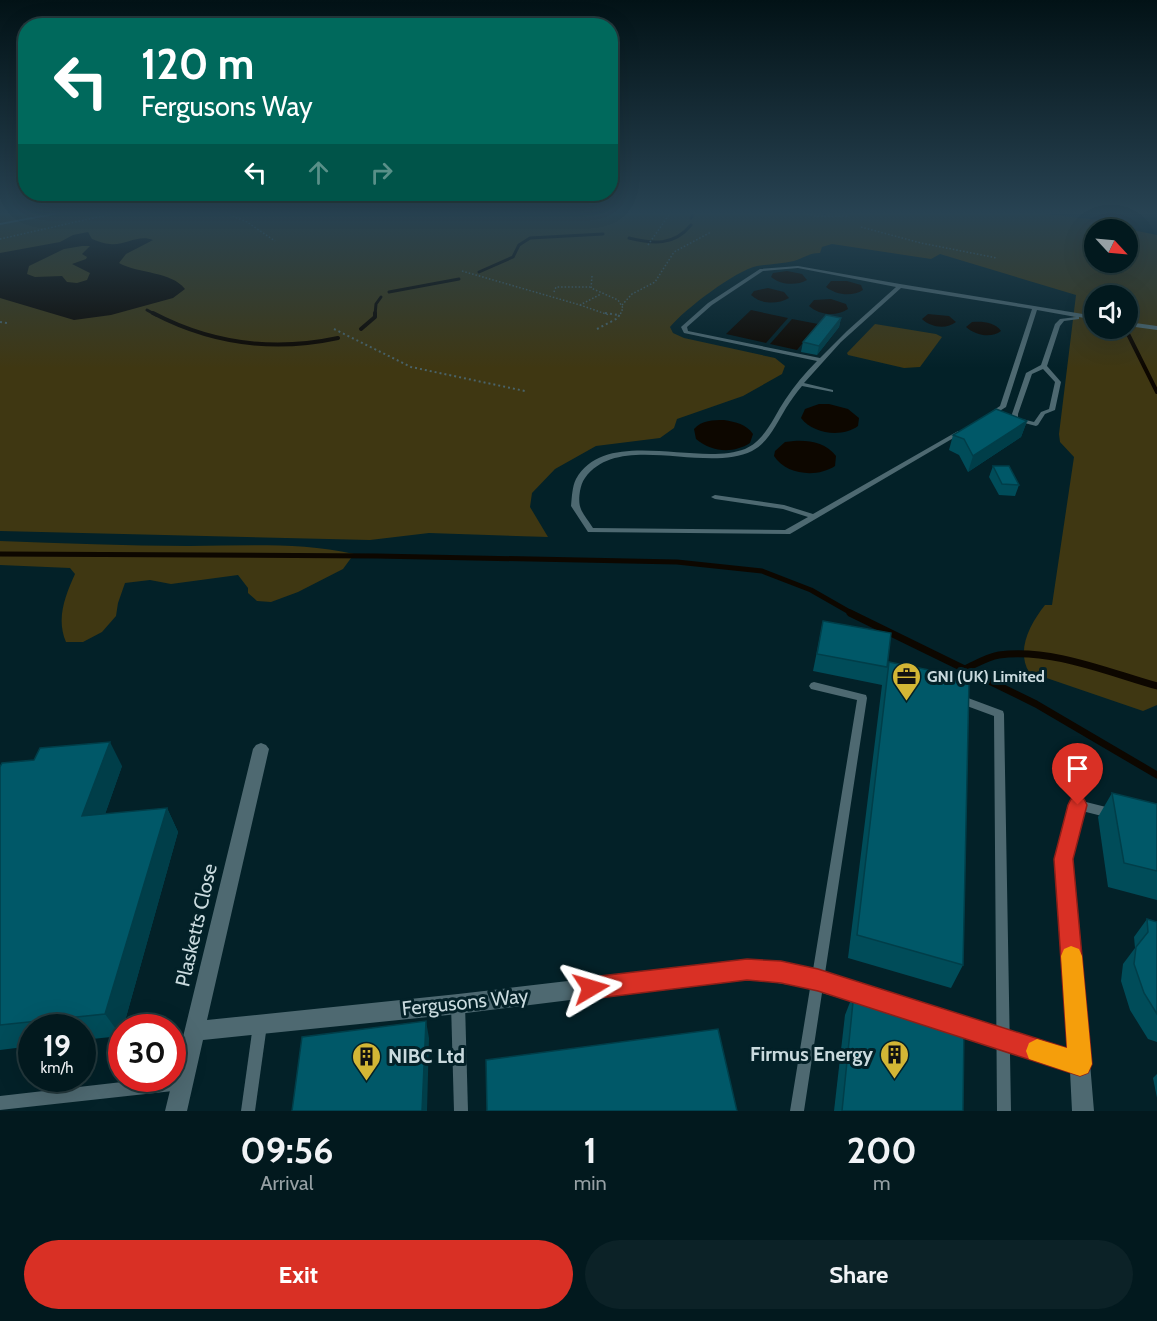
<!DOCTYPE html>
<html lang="en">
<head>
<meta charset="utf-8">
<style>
  :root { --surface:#02191e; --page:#0c2227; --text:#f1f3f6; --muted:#96a0a4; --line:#23383c; --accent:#d93025 }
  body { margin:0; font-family:Cabin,sans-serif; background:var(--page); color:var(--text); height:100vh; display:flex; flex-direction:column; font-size:22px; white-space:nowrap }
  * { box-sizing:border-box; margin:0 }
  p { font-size:20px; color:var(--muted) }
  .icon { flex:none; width:33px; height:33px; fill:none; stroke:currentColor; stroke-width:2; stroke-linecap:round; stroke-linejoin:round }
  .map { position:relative; height:1111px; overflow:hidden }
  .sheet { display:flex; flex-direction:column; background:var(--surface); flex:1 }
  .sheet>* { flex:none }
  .guide { position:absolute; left:18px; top:18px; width:600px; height:183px; border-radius:24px; box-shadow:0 6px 24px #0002,0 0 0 2px var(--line); background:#00695c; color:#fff; overflow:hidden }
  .needle { width:39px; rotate:116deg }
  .fabs { position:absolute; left:1084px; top:219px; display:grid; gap:12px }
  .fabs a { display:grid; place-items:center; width:54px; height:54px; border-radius:50%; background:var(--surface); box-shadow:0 6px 24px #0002,0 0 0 2px var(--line); font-size:30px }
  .speed { position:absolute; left:18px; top:1014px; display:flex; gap:12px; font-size:30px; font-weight:700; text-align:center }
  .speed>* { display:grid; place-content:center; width:78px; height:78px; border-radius:50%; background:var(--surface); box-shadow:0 6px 24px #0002,0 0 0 2px var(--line); line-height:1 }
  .speed small { font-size:15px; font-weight:400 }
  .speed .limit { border:9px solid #d22; background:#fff; color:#111 }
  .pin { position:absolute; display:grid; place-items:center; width:51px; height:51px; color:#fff; margin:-62px -26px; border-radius:50% 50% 50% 0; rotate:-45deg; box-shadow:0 0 6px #0007 }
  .pin .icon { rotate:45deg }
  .me { position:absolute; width:66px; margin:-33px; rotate:83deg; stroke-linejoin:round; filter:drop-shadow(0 0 4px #0008) }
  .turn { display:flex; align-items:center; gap:21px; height:126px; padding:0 24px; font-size:27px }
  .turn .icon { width:78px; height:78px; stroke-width:2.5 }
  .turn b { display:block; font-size:42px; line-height:51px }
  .lanes { display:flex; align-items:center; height:57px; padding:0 24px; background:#0003; justify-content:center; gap:30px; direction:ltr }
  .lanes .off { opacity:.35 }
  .eta { display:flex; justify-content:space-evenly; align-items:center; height:102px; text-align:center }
  .eta b { font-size:36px; font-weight:700; line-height:42px }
  .cta { display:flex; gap:12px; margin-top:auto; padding:12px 24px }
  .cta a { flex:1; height:69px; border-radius:36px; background:var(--accent); color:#fff; font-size:24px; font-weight:700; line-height:69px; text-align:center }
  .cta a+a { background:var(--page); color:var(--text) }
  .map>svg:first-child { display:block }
  .green { fill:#3f3712; fill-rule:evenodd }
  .water { fill:#0d0700; fill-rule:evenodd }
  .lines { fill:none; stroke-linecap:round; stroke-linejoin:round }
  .stream-far3 { stroke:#0d0700; stroke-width:3 }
  .stream-far2 { stroke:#0d0700; stroke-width:4 }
  .stream-far1 { stroke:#0d0700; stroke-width:5 }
  .stream { stroke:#0d0700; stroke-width:7 }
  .path-far1 { stroke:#4a6369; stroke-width:1.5; stroke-dasharray:1.5 2; stroke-linecap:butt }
  .path { stroke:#4a6369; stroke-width:2; stroke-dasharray:2 3; stroke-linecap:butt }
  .lane { fill:#4e6971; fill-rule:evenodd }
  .street { fill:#4e6971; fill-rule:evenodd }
  .wall { fill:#004c59 }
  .shaded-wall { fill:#003e49 }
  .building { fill:#005868; stroke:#003e49; stroke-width:1.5 }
  .route { fill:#d93025; stroke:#8d1f18; stroke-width:1.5 }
  .slow { fill:#f59e0b }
  .labels { text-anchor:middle; stroke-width:6; stroke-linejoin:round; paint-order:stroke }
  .poi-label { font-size:16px; font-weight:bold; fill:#c9dade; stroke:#032128; text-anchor:start }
  .near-street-label { font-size:20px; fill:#c9dade; stroke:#032128 }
  .near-poi-label { font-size:20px; font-weight:bold; fill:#c9dade; stroke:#032128; text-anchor:end }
</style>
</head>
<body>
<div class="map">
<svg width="1157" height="1111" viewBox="0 0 1157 1111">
  <rect width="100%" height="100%" fill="#032128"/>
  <!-- green -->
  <g class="green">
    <path d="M0,212H814L825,215L831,212H1028L1107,221L1108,225L1157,235V705L1143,711L1029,672C1016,650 1030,624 1045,605H1052L1074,457L1060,442L1059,434L1076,295L940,254L931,259L832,244L822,247L820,253C809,253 804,258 794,261C782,264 769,264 757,266C735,271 685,309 670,327L673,333L684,338L775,358L785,366L782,374L743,396L677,419L674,428L660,438L596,446L555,469L532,493L530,507L548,537L429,533L370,540L0,531ZM1095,230H1128V262H1095ZM1095,296H1128V328H1095Z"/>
    <path d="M875,324L936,334L942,337L920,367L904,368L848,355L847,353Z"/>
    <path d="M0,541C63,543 126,546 189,546C244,546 299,542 354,554L343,569L298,592L271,602L257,601L248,593V588L238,575L171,584L150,580L125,583L118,603L116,616L102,632L83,642H66C56,619 65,596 75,574L70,568L0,565Z"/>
  </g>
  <!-- water -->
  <g class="water">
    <path d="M88,232L92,239C98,241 104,244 110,244C125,246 138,234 153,240L126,254L119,263C139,274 171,271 185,289L173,298L111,315L74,320L0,298V253L60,242L73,235ZM82,246H90L82,254L87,257L86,259L72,264L90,273L87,280L77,283L67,282L62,276L35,277L27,274L29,266L64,249Z"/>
    <path d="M787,271L802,274L807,280C796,286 781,285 771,277L773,273Z"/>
    <path d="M831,281H847L861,285L863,290C852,297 836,295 826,287Z"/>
    <path d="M768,288L784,292L789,298C777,305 761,304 751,295L754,291Z"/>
    <path d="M831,299L846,304L848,309C836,317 819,315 809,306L814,300Z"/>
    <path d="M751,310L788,318L766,343L726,334Z"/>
    <path d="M928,314L949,316L956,322C946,330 930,327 922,319Z"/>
    <path d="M792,319L818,324L797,350L770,344Z"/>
    <path d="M972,322C982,321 995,322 1001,331C991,339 975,335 966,327Z"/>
    <path d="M829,404L848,409L859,418L858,426C842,438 813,434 801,418L805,409L819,404Z"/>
    <path d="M724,420C736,422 746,424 753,434L750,443C733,454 711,452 696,439L694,429C702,420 713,420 724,420Z"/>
    <path d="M794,441C810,440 826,443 836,456L835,466C817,478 786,475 774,456L775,451L785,442Z"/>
  </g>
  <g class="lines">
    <!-- stream-far3 -->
    <g class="stream-far3">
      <path d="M691,218L694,212"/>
      <path d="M629,238C653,244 674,246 691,225"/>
      <path d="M479,272L513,257L519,245L530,238L603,234"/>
      <path d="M389,292L459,279"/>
      <path d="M147,310L156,315"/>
      <path d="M375,315L376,304L381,297"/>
    </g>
    <!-- stream-far2 -->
    <g class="stream-far2">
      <path d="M153,313C212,344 273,352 338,338"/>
      <path d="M1125,328L1157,392"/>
      <path d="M361,329L375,317V313"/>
    </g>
    <!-- stream-far1 -->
    <path class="stream-far1" d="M0,554L377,556L677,562L762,571L811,590L853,614"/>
    <!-- stream -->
    <g class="stream">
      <path d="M850,613L1036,704L1157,775"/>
      <path d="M965,669C976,664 987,657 999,655C1052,648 1107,672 1157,686"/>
    </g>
    <!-- path-far1 -->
    <g class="path-far1">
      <path d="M223,212L247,222L275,241"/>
      <path d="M797,212L816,216H848"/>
      <path d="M861,227L921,243L997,258"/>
      <path d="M0,239L120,212"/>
      <path d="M648,245L671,212"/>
      <path d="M462,271L580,305L601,294"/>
      <path d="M592,276L591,288L618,300L623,308L620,315"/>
      <path d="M554,292L556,287H590"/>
      <path d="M580,305L609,315"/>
      <path d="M622,305L632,294L655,282L674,252L711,232"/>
    </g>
    <!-- path -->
    <g class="path">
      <path d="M605,313L619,315"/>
      <path d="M0,322L7,323"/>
      <path d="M334,329L411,367L525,391"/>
      <path d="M597,329L618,318L620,313"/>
    </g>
    <!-- lane -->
    <g class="lane">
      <path d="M59,212H69L0,225V223Z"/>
      <path d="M798,266L900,284L1095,316V320L1079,317V319L1064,321L1060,326L1047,366L1061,382L1055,410L1045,414L1038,425L1036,426L1013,420L1012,414L1026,373L1041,365L1055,324L1060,319L1076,317L1037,310L1006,407L990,417L987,415L988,414L1000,406L1032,309L901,288L841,342L804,383L833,390V392L802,386C796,393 791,400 786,408C777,423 768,443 752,451C705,474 619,431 585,478C582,482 581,486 580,491C577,510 583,512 593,528L785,530L808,517L783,509L715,499L711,497L715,495L784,505L813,514L958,431H962V433L790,534L588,532L571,506C572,497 572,487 576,479C606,426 698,467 745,449C765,441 774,416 785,400C794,386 805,373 817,361L684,333L681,327L708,303L760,269ZM798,268L896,287L847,331L820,358L688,331L687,327L712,305L763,271ZM1043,369L1055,382L1049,409L1041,412L1034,422L1018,418V414L1032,374Z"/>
      <path d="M1128,322L1157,326V330L1128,326Z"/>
      <path d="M814,682L866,695L867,698L804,1111H790L857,700L811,689L809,686L811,683Z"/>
      <path d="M960,695L1003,711L1004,714L1011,1111H997L994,716L956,702L955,699L956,696Z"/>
      <path d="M1078,800L1110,808L1114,810L1116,813L1114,816L1110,818L1082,811L1070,859L1068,863L1064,864L1060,863L1058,859L1072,805L1074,802Z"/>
      <path d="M458,997L463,999L465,1004L468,1111H454L451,1004L453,999Z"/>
      <path d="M260,1018L265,1020L267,1025L255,1111H241L253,1025L255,1020Z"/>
      <path d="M182,1076L187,1078L189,1083L187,1088L182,1090L0,1110V1096L157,1078H172V1077Z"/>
    </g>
    <!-- street -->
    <g class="street">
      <path d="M261,743L266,745L269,749L207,1020L458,994L747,960C796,965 843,978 890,993L897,996L900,1003L897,1010L890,1013L802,987L747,978L458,1014L203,1040L187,1111H165L253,749L256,745Z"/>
      <path d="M1064,851L1070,854L1073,859L1094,1111H1072L1070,1071L950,1033L943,1030L940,1023L943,1016L950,1013L1068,1050L1055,859L1058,854Z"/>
    </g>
  </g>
  <!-- wall -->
  <g class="wall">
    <path d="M841,318L839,327L817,355L801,352L803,342Z"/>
    <path d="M1027,421L1021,437L968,472L959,455L949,450L953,435Z"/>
    <path d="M993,466L1019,485L1015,496L999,495L989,477Z"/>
    <path d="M823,621L887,667L889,662L963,965L951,988L848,958L882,685L813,671Z"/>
    <path d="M122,766L105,814L167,808L178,832L123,1028H122L121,1036L82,1040V1028H32V1046L0,1050V767Z"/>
    <path d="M1112,793L1157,804V900L1108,887L1098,817Z"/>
    <path d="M1147,919L1157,922V1042L1148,1039L1130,1010L1121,981L1123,964L1135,948L1134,937Z"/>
    <path d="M854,992L963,1111H834L845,1015Z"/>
    <path d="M1157,1074V1098L1153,1078Z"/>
  </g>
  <!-- shaded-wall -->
  <g class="shaded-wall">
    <path d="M841,318L839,327L817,355L819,346Z"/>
    <path d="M1027,421L1021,437L968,472L973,456Z"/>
    <path d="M110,742L122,766L96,840L82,816Z"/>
    <path d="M167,808L178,832L123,1028H122L121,1036L105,1014Z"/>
    <path d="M426,1021L429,1038L427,1111H422Z"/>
  </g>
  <!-- building -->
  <g class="building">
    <path d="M826,315L841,318L819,346L803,342Z"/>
    <path d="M996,409L1027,421L973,456L964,439L953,435Z"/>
    <path d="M993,466H1009L1019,485L1002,484Z"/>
    <path d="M823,621L891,633L887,667L817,654Z"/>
    <path d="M889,662L944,673L969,682L963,965L857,935Z"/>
    <path d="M110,742L82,816L167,808L105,1014L0,1025V767L2,763L34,760L40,748Z"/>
    <path d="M1112,793L1157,804V871L1124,863Z"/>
    <path d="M1147,919L1157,922V1014L1144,993L1134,964L1136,947L1148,932Z"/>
    <path d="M854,992L964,1025L963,1111H842Z"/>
    <path d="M426,1021L422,1111H292L302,1037Z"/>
    <path d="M718,1029L737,1111H487L486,1060Z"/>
  </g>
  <!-- sky -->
  <linearGradient id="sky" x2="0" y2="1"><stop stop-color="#021216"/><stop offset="0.58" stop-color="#284353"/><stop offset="1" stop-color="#284353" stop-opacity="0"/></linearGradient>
  <rect width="1157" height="368" fill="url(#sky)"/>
  <!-- route -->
  <path class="route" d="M1078,797L1084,799L1087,805L1073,859L1092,1064L1088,1073L1080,1076L818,991L781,983L747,980L591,999L584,996L580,988L584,980L591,977L747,959L781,961L818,969L1067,1048L1054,859L1068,805L1071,799Z"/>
  <!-- slow -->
  <path class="slow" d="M1071,946L1079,949L1082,956L1092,1064L1088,1073L1080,1076L1029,1059L1026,1051L1029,1043L1037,1039L1067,1048L1061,956L1064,949Z"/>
  <!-- icons -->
  <defs>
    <symbol id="office-pin" viewBox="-11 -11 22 30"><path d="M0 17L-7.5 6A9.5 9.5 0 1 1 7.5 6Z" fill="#d3b635" stroke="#032128"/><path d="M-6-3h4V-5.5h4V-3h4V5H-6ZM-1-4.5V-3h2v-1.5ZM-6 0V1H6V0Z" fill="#111"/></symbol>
    <symbol id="building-pin" viewBox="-11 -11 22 30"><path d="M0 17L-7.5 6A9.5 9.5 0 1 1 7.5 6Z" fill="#d3b635" stroke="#032128"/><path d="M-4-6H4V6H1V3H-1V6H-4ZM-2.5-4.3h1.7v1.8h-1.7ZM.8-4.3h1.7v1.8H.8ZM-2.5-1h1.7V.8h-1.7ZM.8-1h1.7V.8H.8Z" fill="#111"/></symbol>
  </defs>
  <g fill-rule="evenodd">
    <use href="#office-pin" x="890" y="660" width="33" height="45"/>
    <use href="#building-pin" x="878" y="1038" width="33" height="45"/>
    <use href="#building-pin" x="350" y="1040" width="33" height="45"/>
  </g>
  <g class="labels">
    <!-- poi labels -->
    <g class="poi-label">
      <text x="927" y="682">GNI (UK) Limited</text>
    </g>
    <!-- near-street labels -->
    <g class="near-street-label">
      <text transform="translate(196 925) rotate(-77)" y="7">Plasketts Close</text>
      <text transform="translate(465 1002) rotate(-6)" y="7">Fergusons Way</text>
    </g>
    <!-- near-poi labels -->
    <g class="near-poi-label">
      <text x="873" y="1061">Firmus Energy</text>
      <text x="388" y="1063" text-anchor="start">NIBC Ltd</text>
    </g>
  </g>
</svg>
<div class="fabs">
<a><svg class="needle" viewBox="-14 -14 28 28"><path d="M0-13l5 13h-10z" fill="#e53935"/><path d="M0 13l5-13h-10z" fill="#96a0a4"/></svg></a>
<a><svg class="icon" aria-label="sound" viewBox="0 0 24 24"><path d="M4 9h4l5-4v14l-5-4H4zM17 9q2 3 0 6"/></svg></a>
</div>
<div class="speed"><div>19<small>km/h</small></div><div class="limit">30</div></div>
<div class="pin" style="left:1078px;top:805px;background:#d93025"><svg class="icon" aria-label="arrive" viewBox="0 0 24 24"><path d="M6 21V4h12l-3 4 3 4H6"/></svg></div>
<svg class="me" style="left:591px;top:988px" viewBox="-20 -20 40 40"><path d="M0-17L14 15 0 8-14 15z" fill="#d93025" stroke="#fff" stroke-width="4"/></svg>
<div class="guide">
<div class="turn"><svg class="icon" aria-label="left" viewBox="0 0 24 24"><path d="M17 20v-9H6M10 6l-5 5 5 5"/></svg><div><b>120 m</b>Fergusons Way</div></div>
<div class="lanes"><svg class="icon" aria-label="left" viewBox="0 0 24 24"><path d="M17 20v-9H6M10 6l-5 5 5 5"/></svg><svg class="icon off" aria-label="ahead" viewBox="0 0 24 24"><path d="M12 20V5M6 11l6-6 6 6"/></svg><svg class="icon off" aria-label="right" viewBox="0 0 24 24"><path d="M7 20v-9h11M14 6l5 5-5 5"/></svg></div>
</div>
</div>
<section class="sheet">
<div class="eta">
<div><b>09:56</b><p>Arrival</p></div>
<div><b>1</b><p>min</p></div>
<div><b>200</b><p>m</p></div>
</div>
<div class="cta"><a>Exit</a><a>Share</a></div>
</section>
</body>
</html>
